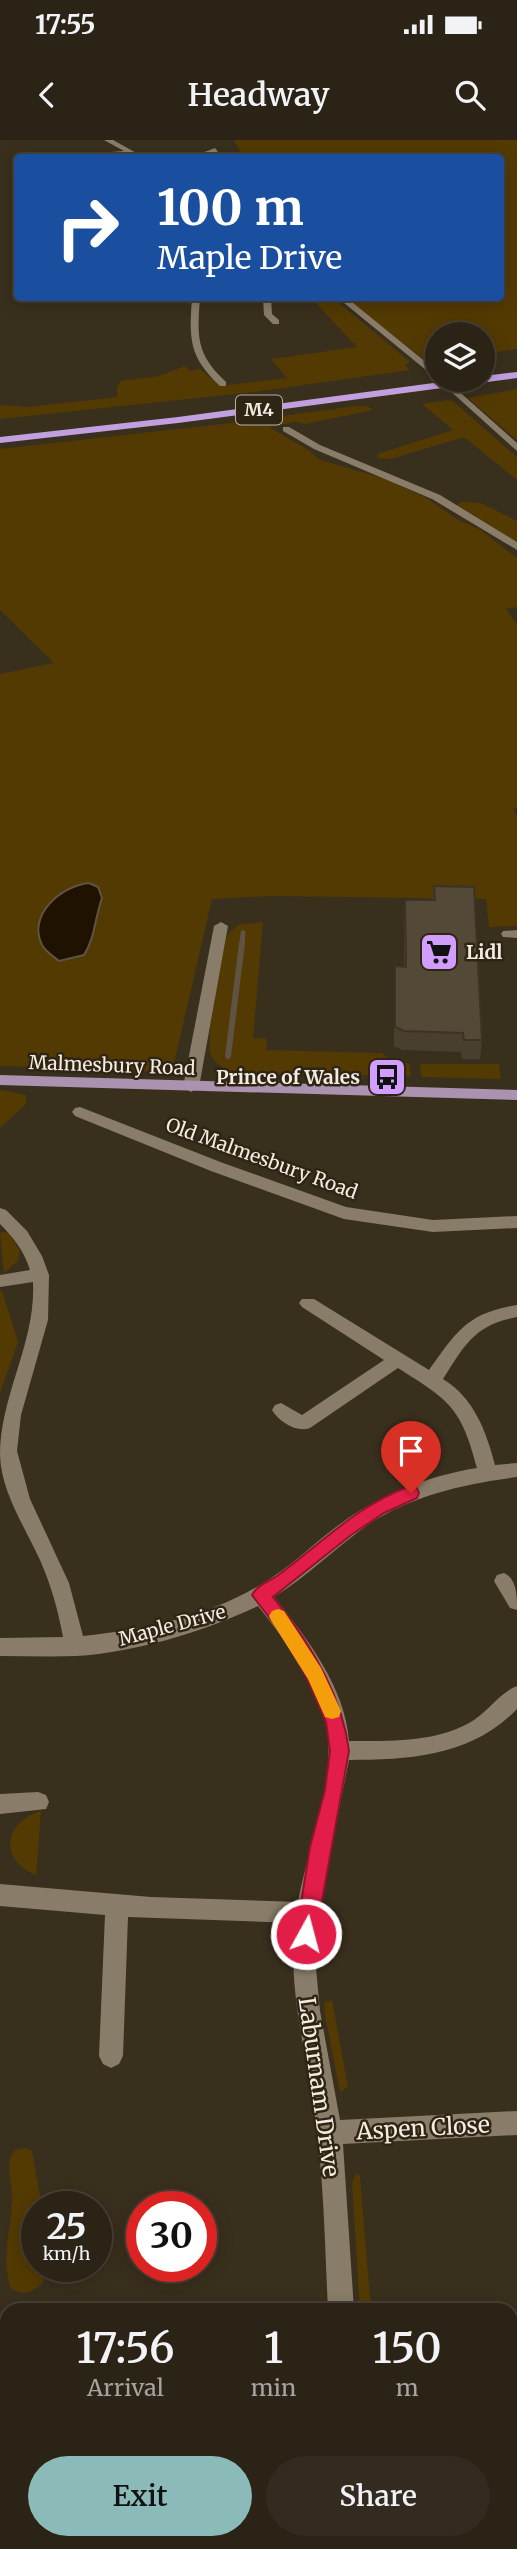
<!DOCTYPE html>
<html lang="en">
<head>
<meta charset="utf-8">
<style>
  :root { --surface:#2b2316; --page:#332b1f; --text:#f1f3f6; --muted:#a6a4a1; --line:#474035; --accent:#8bbbb9 }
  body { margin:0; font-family:Merriweather,serif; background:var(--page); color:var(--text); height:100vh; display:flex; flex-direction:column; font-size:26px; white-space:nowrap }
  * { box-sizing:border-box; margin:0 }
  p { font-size:23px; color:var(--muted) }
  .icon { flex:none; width:38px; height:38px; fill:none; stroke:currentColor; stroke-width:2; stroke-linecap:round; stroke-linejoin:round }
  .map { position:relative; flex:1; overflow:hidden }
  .drawer { position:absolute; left:0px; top:2163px; width:518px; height:247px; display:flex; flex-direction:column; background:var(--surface); border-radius:21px 21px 0 0; box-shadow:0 4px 18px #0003,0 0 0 2px var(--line) }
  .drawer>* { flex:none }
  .guide { position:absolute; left:14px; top:14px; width:490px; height:147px; border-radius:7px; box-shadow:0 4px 18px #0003,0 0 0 2px var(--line); background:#1a4fa0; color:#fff; overflow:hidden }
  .tools { position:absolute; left:425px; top:182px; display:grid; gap:14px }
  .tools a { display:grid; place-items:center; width:70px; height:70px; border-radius:50%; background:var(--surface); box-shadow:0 4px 18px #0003,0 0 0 2px var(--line); font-size:35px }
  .speed { position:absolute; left:21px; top:2051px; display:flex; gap:14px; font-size:35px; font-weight:700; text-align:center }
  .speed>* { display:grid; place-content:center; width:91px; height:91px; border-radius:50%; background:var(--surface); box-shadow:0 4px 18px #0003,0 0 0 2px var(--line); line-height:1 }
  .speed small { font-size:18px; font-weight:400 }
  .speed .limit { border:10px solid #d22; background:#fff; color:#111 }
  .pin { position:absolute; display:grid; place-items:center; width:60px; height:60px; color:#fff; margin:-72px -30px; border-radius:50% 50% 50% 0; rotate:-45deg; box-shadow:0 0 7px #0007 }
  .pin .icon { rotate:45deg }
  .me { position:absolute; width:77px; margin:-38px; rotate:7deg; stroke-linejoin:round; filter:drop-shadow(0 0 5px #0008) }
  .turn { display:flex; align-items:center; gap:24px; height:147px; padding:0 28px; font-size:32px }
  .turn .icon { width:91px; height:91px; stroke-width:2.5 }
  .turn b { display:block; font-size:49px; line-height:60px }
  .eta { display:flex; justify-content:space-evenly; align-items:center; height:119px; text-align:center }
  .eta b { font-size:42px; font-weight:600; line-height:49px }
  .primary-button { display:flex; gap:14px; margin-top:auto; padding:14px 28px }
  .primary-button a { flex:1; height:80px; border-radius:42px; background:var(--accent); color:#111; font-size:28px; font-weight:600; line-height:80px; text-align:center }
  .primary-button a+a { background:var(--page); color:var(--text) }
  .status { display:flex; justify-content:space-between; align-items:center; height:49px; padding:0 35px; background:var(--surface); direction:ltr }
  .status svg { height:19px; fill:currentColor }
  header { display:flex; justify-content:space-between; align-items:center; height:91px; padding:0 28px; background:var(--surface); font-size:32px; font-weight:600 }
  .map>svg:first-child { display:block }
  .green { fill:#533a03 }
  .water { fill:#1f1200; stroke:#5f5344; stroke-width:2 }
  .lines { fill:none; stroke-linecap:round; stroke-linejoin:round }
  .stream-far1 { stroke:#5f5344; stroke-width:5 }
  .stream { stroke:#5f5344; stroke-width:6 }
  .minor { fill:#897d6a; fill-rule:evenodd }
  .major { fill:#ab92b1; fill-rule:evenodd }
  .highway { fill:#c2a0e0; fill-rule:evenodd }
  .wall { fill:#483f2f }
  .building { fill:#544937; stroke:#3b3326; stroke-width:2 }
  .route { fill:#e11d48; stroke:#92132f; stroke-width:2 }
  .slow { fill:#f59e0b }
  .labels { text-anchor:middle; stroke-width:5; stroke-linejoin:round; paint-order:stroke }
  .shield { fill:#2f2514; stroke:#b8b0a4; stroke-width:2 }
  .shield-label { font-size:18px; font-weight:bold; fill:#f3ece1 }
  .poi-label { font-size:19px; font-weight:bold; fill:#f3ece1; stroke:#2f2514; text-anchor:start }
  .street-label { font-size:19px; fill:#f3ece1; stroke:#2f2514 }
  .near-street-label { font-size:23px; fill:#f3ece1; stroke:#2f2514 }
</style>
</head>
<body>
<div class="status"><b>17:55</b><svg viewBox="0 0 49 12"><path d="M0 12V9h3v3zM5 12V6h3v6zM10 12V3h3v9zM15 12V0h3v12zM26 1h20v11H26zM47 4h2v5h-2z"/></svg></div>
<header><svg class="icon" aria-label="back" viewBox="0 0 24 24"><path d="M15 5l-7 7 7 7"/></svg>Headway<svg class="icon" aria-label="search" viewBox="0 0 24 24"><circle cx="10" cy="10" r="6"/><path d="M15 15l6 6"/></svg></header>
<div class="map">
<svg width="517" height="2409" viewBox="0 0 517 2409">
  <rect width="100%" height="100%" fill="#392f1d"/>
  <!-- green -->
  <g class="green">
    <path d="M234,0H517V209L483,214V194H438L437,220L427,222L346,158H500V18L243,17Z"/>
    <path d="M311,158H333L410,222L405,225L410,230L254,252L0,279V265L27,267L117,257V247L121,241L159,236L185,226L190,231L200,229L220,246L287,238L271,219L357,207Z"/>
    <path d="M517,249V300L468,258Z"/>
    <path d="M448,260L454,262L517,317V340L464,297L391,319L378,318L377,314L453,290L422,264Z"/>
    <path d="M356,266H367L373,270L306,284L295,282L269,287L310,311L318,319L388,340L428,359L460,381L479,389L517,418V467L506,469L517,484V668L513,669L517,676V786L489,787L486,759L274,756L212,759L172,932L0,926V534L54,523L0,470V309L231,283Z"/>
    <path d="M461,362L481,363L517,381V402L457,365Z"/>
    <path d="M263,782L253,898L267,899L266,910L382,913L389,919L410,924L411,936L238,933C228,931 216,926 211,915C204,900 223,815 227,795L238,785Z"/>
    <path d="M420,924H499L501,939L421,937Z"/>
    <path d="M0,950L26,955V964L0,988Z"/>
    <path d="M4,1092L9,1093L20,1111L18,1121L4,1133L0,1093Z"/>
    <path d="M0,1151H2L18,1202L0,1253Z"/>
    <path d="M41,1671L36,1735C0,1721 2,1683 41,1671Z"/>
    <path d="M332,1860L348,1947L340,1952L325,1875L324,1863Z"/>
    <path d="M25,2008L32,2011L42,2067H37V2126H46C47,2142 39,2150 24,2153L11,2149C0,2117 12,2089 12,2057C12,2042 4,2021 15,2010Z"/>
    <path d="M356,2033L360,2036L371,2170H360L352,2043Z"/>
  </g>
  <!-- water -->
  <path class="water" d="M89,743L98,747L102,758C95,777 95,798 84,815L59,821C53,816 46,812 42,805C27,775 61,746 89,743Z"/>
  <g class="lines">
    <!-- stream-far1 -->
    <path class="stream-far1" d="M242,804L243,793"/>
    <!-- stream -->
    <path class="stream" d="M228,916L242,803"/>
    <!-- minor -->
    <g class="minor">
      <path d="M104,0H113L140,15L34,18L124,11Z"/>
      <path d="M215,8L218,12L200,18H189Z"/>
      <path d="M192,158H200C197,197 196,214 226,242V246H220C189,217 189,199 192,158Z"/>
      <path d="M263,158H271L272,174L279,180V184H273L264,175Z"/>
      <path d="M338,158H347L438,232V240H446L517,303V311L437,239Z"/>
      <path d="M283,287H289L320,305L440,355L517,402V410L432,359L314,309L283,291Z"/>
      <path d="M221,782L228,786L199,947L191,952L183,947L214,786Z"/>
      <path d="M517,790V798L503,797L501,794L503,791Z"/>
      <path d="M80,967L223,1023L346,1067L433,1080L517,1076V1088L433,1092L344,1079L211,1031L75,976L72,972L75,968Z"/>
      <path d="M0,1068L6,1070L27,1091L42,1116L49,1135L48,1180L21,1275L17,1311L30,1359L69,1443L83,1496C144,1490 207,1477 260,1445C288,1429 311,1406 336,1387C377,1356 427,1336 477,1328C461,1267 450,1261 398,1228L310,1288C297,1293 279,1282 272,1270L275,1265L281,1263L302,1275L384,1220L302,1167L299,1163L302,1159H314L429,1230C457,1191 467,1173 517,1165V1177C474,1185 465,1205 443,1239C474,1258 486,1291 495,1325L517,1323V1337C465,1344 413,1355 369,1384C336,1407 308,1436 274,1457C307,1498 345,1547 349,1601C390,1601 438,1603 474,1580C489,1570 501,1552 517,1546V1569C472,1616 410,1620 349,1620L323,1748L315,1817L320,1871L340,1980L517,1971V1995L343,2004L354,2170H328C325,2108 324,2045 316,1984C308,1917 287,1852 295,1783L128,1777L123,1916L119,1924L111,1928L103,1924L99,1916L105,1775L0,1766V1744L151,1757L298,1762C307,1712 333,1647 328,1598C323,1547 288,1504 258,1466C202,1492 137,1512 76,1516C51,1517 25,1516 0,1516V1498L63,1497C58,1470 51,1445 40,1420C25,1387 1,1352 0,1315C0,1255 36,1203 33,1142L0,1147V1135L30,1130C24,1111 14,1098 0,1084Z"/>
      <path d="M504,1433C517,1439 517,1456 517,1470L510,1468L494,1441L497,1435Z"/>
      <path d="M38,1652L46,1655L49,1662L46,1669L0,1674V1654Z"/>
      <path d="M133,2403H164L167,2409H136Z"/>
      <path d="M336,2403H364L365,2409H337Z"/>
    </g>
    <!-- major -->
    <path class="major" d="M0,935L517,950V960L0,945Z"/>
    <!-- highway -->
    <path class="highway" d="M517,232V238L178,283L0,303V297L178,277L456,240H483V236Z"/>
  </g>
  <!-- wall -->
  <path class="wall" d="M434,746L482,900L480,919H462L461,912L402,910L394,906V845L395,826L404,827V778L405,760H433Z"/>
  <!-- building -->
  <path class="building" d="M434,746L474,747L482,900H464L463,893L404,891L395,887V826L406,827L405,760H435Z"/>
  <!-- route -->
  <path class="route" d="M411,1346L417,1348L419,1353L417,1358L384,1373L351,1395L273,1457C309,1501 342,1554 349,1611L316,1794L313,1801L306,1804L299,1801L296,1794L310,1707L325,1650L330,1611L326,1582L307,1538L281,1493L252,1455C257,1445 268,1442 277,1436C321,1404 358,1364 411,1346Z"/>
  <!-- slow -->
  <path class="slow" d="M278,1469L284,1471L321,1528L341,1571L339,1577L332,1579L325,1577L308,1539L272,1482L269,1476L272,1471Z"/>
  <!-- icons -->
  <defs>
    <symbol id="supermarket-square" viewBox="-11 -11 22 22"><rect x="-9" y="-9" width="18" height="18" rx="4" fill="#d19dfe" stroke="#2f2514"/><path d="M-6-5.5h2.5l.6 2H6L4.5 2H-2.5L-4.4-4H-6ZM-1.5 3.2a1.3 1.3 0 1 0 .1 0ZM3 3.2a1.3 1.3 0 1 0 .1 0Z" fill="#111"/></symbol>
    <symbol id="bus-square" viewBox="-11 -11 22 22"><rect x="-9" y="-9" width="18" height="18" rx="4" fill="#d19dfe" stroke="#2f2514"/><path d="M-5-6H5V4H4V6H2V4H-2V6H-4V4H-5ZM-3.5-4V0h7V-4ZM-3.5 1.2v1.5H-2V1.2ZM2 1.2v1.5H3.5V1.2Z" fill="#111"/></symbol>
  </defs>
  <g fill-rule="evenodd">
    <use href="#supermarket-square" x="417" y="790" width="44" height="44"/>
    <use href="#bus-square" x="365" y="915" width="44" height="44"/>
  </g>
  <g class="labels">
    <!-- shield labels -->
    <rect class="shield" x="236" y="255.5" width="46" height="29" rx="5"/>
    <g class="shield-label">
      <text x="259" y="276">M4</text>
    </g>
    <!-- poi labels -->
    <g class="poi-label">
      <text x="466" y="819">Lidl</text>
      <text x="360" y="944" text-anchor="end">Prince of Wales</text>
    </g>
    <!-- street labels -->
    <g class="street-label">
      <text transform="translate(112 925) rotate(2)" y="7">Malmesbury Road</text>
      <text transform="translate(262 1018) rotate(20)" y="7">Old Malmesbury Road</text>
      <text transform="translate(172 1485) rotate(-15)" y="7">Maple Drive</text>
    </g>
    <!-- near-street labels -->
    <g class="near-street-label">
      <text transform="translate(319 1947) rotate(82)" y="8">Laburnam Drive</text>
      <text transform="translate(423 1988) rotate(-3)" y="8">Aspen Close</text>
    </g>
  </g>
</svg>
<div class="tools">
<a><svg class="icon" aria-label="layers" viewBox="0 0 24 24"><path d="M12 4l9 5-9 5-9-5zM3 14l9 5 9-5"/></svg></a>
</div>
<div class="speed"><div>25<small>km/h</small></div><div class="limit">30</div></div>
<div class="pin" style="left:411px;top:1353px;background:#d93025"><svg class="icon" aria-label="arrive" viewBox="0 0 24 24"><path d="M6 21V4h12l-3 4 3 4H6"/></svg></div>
<svg class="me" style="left:306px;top:1794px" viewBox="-20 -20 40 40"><circle r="17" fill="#e11d48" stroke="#fff" stroke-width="3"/><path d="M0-11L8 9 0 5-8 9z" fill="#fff"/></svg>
<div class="guide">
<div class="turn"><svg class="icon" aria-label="right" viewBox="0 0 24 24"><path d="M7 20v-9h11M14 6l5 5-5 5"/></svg><div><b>100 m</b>Maple Drive</div></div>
</div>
<section class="drawer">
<div class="eta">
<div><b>17:56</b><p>Arrival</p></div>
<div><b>1</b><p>min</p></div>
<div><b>150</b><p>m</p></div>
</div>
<div class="primary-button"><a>Exit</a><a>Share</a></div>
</section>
</div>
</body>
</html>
